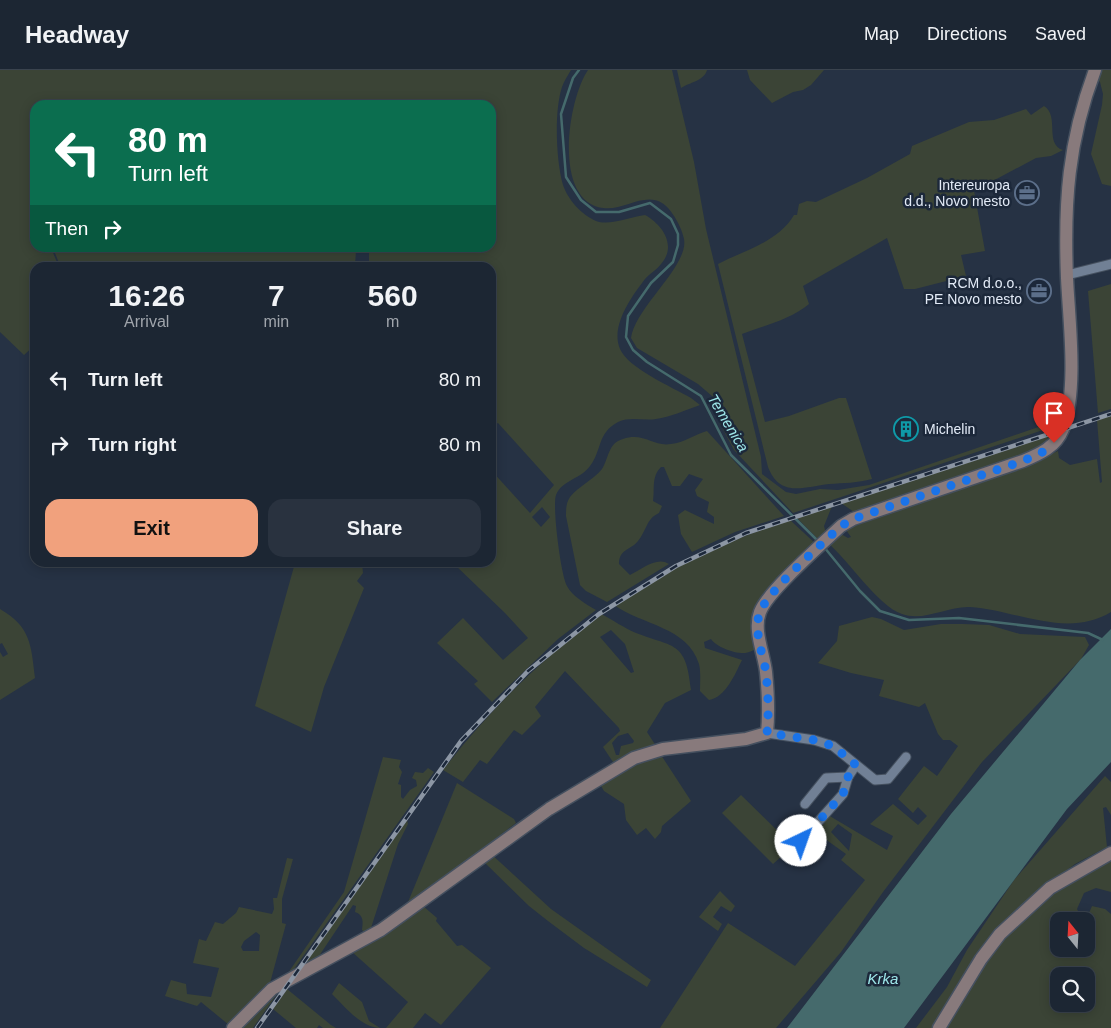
<!DOCTYPE html>
<html lang="en">
<head>
<meta charset="utf-8">
<style>
  :root { --surface:#1c2633; --page:#29323f; --text:#f1f3f6; --muted:#a0a5ac; --line:#3a434e; --accent:#f1a17d }
  body { margin:0; font-family:Arial,sans-serif; background:var(--page); color:var(--text); height:100vh; display:flex; flex-direction:column; font-size:19px; white-space:nowrap }
  * { box-sizing:border-box; margin:0 }
  p { font-size:16px; color:var(--muted) }
  .icon { flex:none; width:28px; height:28px; fill:none; stroke:currentColor; stroke-width:2; stroke-linecap:round; stroke-linejoin:round }
  .map { position:relative; flex:1; overflow:hidden }
  .details { position:absolute; left:30px; top:192px; width:466px; height:305px; display:flex; flex-direction:column; background:var(--surface); border-radius:15px; box-shadow:0 2px 12px #0003,0 0 0 1px var(--line) }
  .details>* { flex:none }
  .top-card { position:absolute; left:30px; top:30px; width:466px; height:152px; border-radius:15px; box-shadow:0 2px 12px #0003,0 0 0 1px var(--line); background:#0b6e4f; color:#fff; overflow:hidden }
  .needle { width:32px; rotate:342deg }
  .buttons { position:absolute; left:1050px; top:842px; display:grid; gap:10px }
  .buttons a { display:grid; place-items:center; width:45px; height:45px; border-radius:10px; background:var(--surface); box-shadow:0 2px 12px #0003,0 0 0 1px var(--line); font-size:25px }
  .pin { position:absolute; display:grid; place-items:center; width:42px; height:42px; color:#fff; margin:-51px -21px; border-radius:50% 50% 50% 0; rotate:-45deg; box-shadow:0 0 5px #0007 }
  .pin .icon { rotate:45deg }
  .me { position:absolute; width:55px; margin:-28px; rotate:42deg; stroke-linejoin:round; filter:drop-shadow(0 0 4px #0008) }
  .turn { display:flex; align-items:center; gap:18px; height:105px; padding:0 15px; font-size:22px }
  .turn .icon { width:65px; height:65px; stroke-width:2.5 }
  .turn b { display:block; font-size:35px; line-height:42px }
  .then { display:flex; align-items:center; height:48px; padding:0 15px; background:#0003; gap:10px; font-size:19px }
  .eta { display:flex; justify-content:space-evenly; align-items:center; height:85px; text-align:center }
  .eta b { font-size:30px; font-weight:600; line-height:35px }
  .primary-button { display:flex; gap:10px; margin-top:auto; padding:10px 15px }
  .primary-button a { flex:1; height:58px; border-radius:15px; background:var(--accent); color:#111; font-size:20px; font-weight:600; line-height:58px; text-align:center }
  .primary-button a+a { background:var(--page); color:var(--text) }
  ul { padding:0; list-style:none }
  li { display:flex; align-items:center; gap:15px; height:65px; padding:0 15px }
  li div { flex:1 }
  li b { display:block; font-size:19px }
  li em { font-style:normal }
  header { display:flex; align-items:center; gap:30px; box-sizing:border-box; height:70px; padding:0 25px; background:var(--surface); border-bottom:1px solid var(--line) }
  header strong { font-size:24px }
  nav { display:flex; gap:28px; margin-inline-start:auto; font-size:18px }
  .map>svg:first-child { display:block }
  .green { fill:#3b4436; fill-rule:evenodd }
  .water { fill:#456a6c }
  .lines { fill:none; stroke-linecap:round; stroke-linejoin:round }
  .stream { stroke:#456a6c; stroke-width:2.5 }
  .street-casing { stroke:#45505f; stroke-width:11 }
  .secondary-casing { stroke:#45505f; stroke-width:15 }
  .street { stroke:#718095; stroke-width:9 }
  .secondary { stroke:#887a7c; stroke-width:12 }
  .rail-casing { stroke:#8c96a4; stroke-width:4.5 }
  .rail { stroke:#1c283a; stroke-width:2.5; stroke-dasharray:8; stroke-linecap:butt }
  .route { stroke:#1a73e8; stroke-width:9; stroke-dasharray:0 16.2 }
  .labels { text-anchor:middle; stroke-width:5; stroke-linejoin:round; paint-order:stroke }
  .poi-label { font-size:14px; fill:#e3ebf7; stroke:#1c283a; text-anchor:end }
  .water-label { font-size:15px; font-style:italic; fill:#9ee7ea; stroke:#1c283a }
</style>
</head>
<body>
<header>
<strong>Headway</strong>
<nav><a>Map</a><a>Directions</a><a>Saved</a></nav>
</header>
<div class="map">
<svg width="1111" height="958" viewBox="0 0 1111 958">
  <rect width="100%" height="100%" fill="#263244"/>
  <!-- green -->
  <g class="green">
    <path d="M0,0H571C568,5 564,11 562,17C554,41 556,91 563,115C568,130 582,145 596,151C609,156 631,147 645,145C663,155 677,176 661,194C657,200 650,203 645,209C632,226 610,256 620,279C628,298 672,317 691,328L700,335C686,340 670,347 656,349C643,351 630,346 618,352C597,363 602,381 590,396C581,409 562,410 556,425C552,436 561,506 567,516C572,526 586,534 596,540L558,569L492,632L474,614L478,611L437,573L463,548L503,590L528,568L505,543L453,493L491,492V400L530,443L554,415L498,353L491,357V198L369,197V178H491V35H35V178H51L59,197L35,198V275L24,285L0,262ZM542,437L550,447L541,457L532,447Z"/>
    <path d="M588,0H672L694,92L706,159L761,387L762,404L786,422L796,424L820,419L838,420L869,415L1056,351L1058,355L793,443L734,380L719,352L717,338L712,326L698,314L637,278L631,268C636,236 689,196 684,169C682,158 672,139 662,133C644,122 623,141 603,138C552,131 568,29 588,0Z"/>
    <path d="M677,0H707C704,11 690,12 681,18Z"/>
    <path d="M747,0H824L811,15L803,20L793,22L772,33L750,10Z"/>
    <path d="M1099,0H1111V116L1102,114L1091,84L1102,35L1103,24L1100,12L1096,8Z"/>
    <path d="M1044,36C1060,46 1044,74 1063,80L1051,86L1036,88L974,121L985,181L961,185L966,206L915,219H904L887,168L803,216L809,234C790,250 765,255 742,264L765,352L789,346L839,328H846L872,409C857,413 844,413 829,414C804,417 780,428 768,397L718,194C745,180 778,172 794,145H797L799,134L807,131L816,132L867,108L910,84L912,76L969,52L994,50L1026,39L1031,45Z"/>
    <path d="M53,178H355L356,179L355,197L61,198Z"/>
    <path d="M1111,214V339L1098,343L1088,221Z"/>
    <path d="M1111,346V542C1067,569 1016,540 970,537C947,536 924,552 902,544C878,536 849,491 828,473L841,464L848,468L851,467L846,460L850,457L1029,394L1058,381L1059,388L1070,395L1097,389L1100,413L1102,412L1097,350Z"/>
    <path d="M707,361L784,446L735,462L692,482L681,464L678,445L685,440L714,454V447L707,442L709,432L697,426L695,420L703,409L689,404L680,416H672L664,397H661C651,407 655,419 653,431L662,436L659,443C646,449 647,460 638,471C631,480 619,479 619,494L630,505C642,499 657,486 669,494L607,532L586,521L580,515L566,446C566,439 566,433 570,427C579,416 593,410 602,399C609,388 608,373 623,369C644,362 653,377 671,374C684,373 695,364 707,361Z"/>
    <path d="M1052,365L1033,382L854,442L841,433Z"/>
    <path d="M832,436L824,456L826,464L820,471L797,448Z"/>
    <path d="M790,450L817,475L757,534C749,550 753,562 757,579C753,580 748,583 745,583C735,584 716,577 711,569L704,572L705,578L742,590C735,604 726,627 709,630L700,621C700,612 701,602 699,594C688,557 642,555 614,535C669,499 727,470 790,450Z"/>
    <path d="M295,493H362L363,503L357,511L364,518L324,617L311,662L255,636Z"/>
    <path d="M0,539C31,557 31,575 35,608L0,630V582L3,587L8,584L2,573L0,574Z"/>
    <path d="M601,544C613,550 624,558 636,563C675,578 686,571 691,620L665,633L647,662L656,676L615,695L603,677L620,661L619,658L565,601L535,637L541,646L522,665L514,660L487,694L480,690L463,712L443,700C489,640 541,590 601,544ZM611,560L625,574L634,602L631,603L600,567ZM628,663L634,671L633,673L621,676L619,685H616L612,673L618,666Z"/>
    <path d="M872,547L881,549L904,560L941,554H963L989,555L1020,564L1085,567L1089,575L1081,589L982,692L883,822L841,882L776,958H660L728,853L795,896L865,810L841,790L846,784L821,766L812,775L805,770L828,745L887,780L893,766L870,754L893,734L918,755L927,746L918,737L913,743L898,729L924,696L937,706L958,676L950,670H943L938,664L925,633L919,637L879,626L884,610L851,603L818,593L837,571L839,556ZM838,754L852,764L849,781L831,762Z"/>
    <path d="M661,685L691,731L662,756L661,762L655,769L646,758L637,765L626,750L624,734L604,721L600,714L644,689Z"/>
    <path d="M383,687L401,690L399,697L402,702L398,714L401,715V727L403,729L410,720L417,716L416,710L412,708L415,702L423,703L428,698L434,702L292,902L288,903L344,822Z"/>
    <path d="M1105,706L1111,712V745L1106,737L1103,738L1107,777L1075,794L1020,836L997,859L979,881L973,897L933,958H916L947,917L967,880L1014,810Z"/>
    <path d="M457,713L514,749L516,753L406,837Z"/>
    <path d="M741,725L793,776L773,794L722,743Z"/>
    <path d="M407,750L408,754L398,774L370,861L366,863L362,860C363,852 364,845 355,842L356,836L353,835L317,889L303,896Z"/>
    <path d="M490,783L551,839L651,910L647,917L584,878L548,851L529,836L481,789Z"/>
    <path d="M287,788L293,789L282,829V853L286,854L270,913L229,955L201,932L197,936L165,926L171,910L186,914L187,924L211,927L219,898L193,893L199,869L206,871L215,852L223,854L236,843L239,837L272,844L274,839L273,828H277ZM256,862L260,865L259,881H243L241,877L244,871Z"/>
    <path d="M1111,789V822L1096,818L1084,823L1077,839L1083,850H1086L1092,836L1105,839L1111,844V958H945L964,931L982,895L1021,850L1063,816ZM1059,851H1086V879H1059ZM1059,906H1086V934H1059Z"/>
    <path d="M720,821L735,836L731,842L721,836L713,847L722,854L718,861L699,847Z"/>
    <path d="M423,836L437,848L436,851L457,876L462,875L491,898L441,955L425,943L413,958H386L408,932L351,881Z"/>
    <path d="M339,913L362,932L369,951L380,958C362,958 344,936 332,924Z"/>
    <path d="M283,916L253,958H238Z"/>
    <path d="M287,919L331,955L336,958H323L319,955L317,958H296L273,939Z"/>
  </g>
  <!-- water -->
  <path class="water" d="M1111,559V692L1067,739L904,958H787L951,744L1080,590Z"/>
  <g class="lines">
    <!-- stream -->
    <g class="stream">
      <path d="M579,0L573,8L561,44L566,107L581,130L596,142H619L650,133L671,149L678,164V175L673,192L651,213L628,246L626,267L633,280L647,292L701,326L731,385L819,472"/>
      <path d="M824,477L860,521L880,541L909,550L959,548L1088,563L1103,570"/>
    </g>
    <defs>
      <g id="street">
        <path d="M1067,205L1111,194"/>
        <path d="M767,663L814,670L833,676L875,710L888,709L906,687"/>
        <path d="M805,734L826,708L848,707"/>
        <path d="M801,771L843,724L848,707L856,695"/>
      </g>
      <g id="secondary">
        <path d="M233,958L272,919L381,860L549,739L634,688L663,679L746,669L767,663C769,643 768,622 766,602C764,584 753,560 760,542C768,521 822,474 841,456L853,449L1023,391C1040,384 1056,377 1063,359C1078,319 1069,251 1067,208C1064,132 1068,72 1095,0"/>
        <path d="M939,958L981,889L1000,864L1050,818L1111,783"/>
      </g>
    </defs>
    <!-- street casing -->
    <use href="#street" class="street-casing"/>
    <!-- secondary casing -->
    <use href="#secondary" class="secondary-casing"/>
    <!-- street -->
    <use href="#street" class="street"/>
    <!-- secondary -->
    <use href="#secondary" class="secondary"/>
    <defs>
      <path id="rail" d="M257,958L461,671L528,601L599,544L676,496L746,463L1111,344"/>
    </defs>
    <!-- rail casing -->
    <use href="#rail" class="rail-casing"/>
    <!-- rail -->
    <use href="#rail" class="rail"/>
  </g>
  <g class="lines">
    <!-- route -->
    <path class="route" d="M801,771L843,724L848,707L856,695L833,676L814,670L767,663C769,643 768,622 766,602C763,584 753,560 760,542C768,521 822,474 841,456L853,449L1023,391L1049,379L1054,373"/>
  </g>
  <!-- icons -->
  <defs>
    <symbol id="office-ring" viewBox="-11 -11 22 22"><circle r="9.5" fill="#1c283a" stroke="#5c6f8a" stroke-width="1.5"/><path d="M-6-3h4V-5.5h4V-3h4V5H-6ZM-1-4.5V-3h2v-1.5ZM-6 0V1H6V0Z" fill="#5c6f8a"/></symbol>
    <symbol id="building-ring" viewBox="-11 -11 22 22"><circle r="9.5" fill="#1c283a" stroke="#0f9aa8" stroke-width="1.5"/><path d="M-4-6H4V6H1V3H-1V6H-4ZM-2.5-4.3h1.7v1.8h-1.7ZM.8-4.3h1.7v1.8H.8ZM-2.5-1h1.7V.8h-1.7ZM.8-1h1.7V.8H.8Z" fill="#0f9aa8"/></symbol>
  </defs>
  <g fill-rule="evenodd">
    <use href="#office-ring" x="1013" y="109" width="28" height="28"/>
    <use href="#office-ring" x="1025" y="207" width="28" height="28"/>
    <use href="#building-ring" x="892" y="345" width="28" height="28"/>
  </g>
  <g class="labels">
    <!-- poi labels -->
    <g class="poi-label">
      <text x="1010" y="120">Intereuropa<tspan x="1010" dy="16">d.d., Novo mesto</tspan></text>
      <text x="1022" y="218">RCM d.o.o.,<tspan x="1022" dy="16">PE Novo mesto</tspan></text>
      <text x="924" y="364" text-anchor="start">Michelin</text>
    </g>
    <!-- water labels -->
    <g class="water-label">
      <text transform="translate(728 353) rotate(59)" y="5">Temenica</text>
      <text x="883" y="914">Krka</text>
    </g>
  </g>
</svg>
<div class="buttons">
<a><svg class="needle" viewBox="-14 -14 28 28"><path d="M0-13l5 13h-10z" fill="#e53935"/><path d="M0 13l5-13h-10z" fill="#a0a5ac"/></svg></a>
<a><svg class="icon" aria-label="search" viewBox="0 0 24 24"><circle cx="10" cy="10" r="6"/><path d="M15 15l6 6"/></svg></a>
</div>
<div class="pin" style="left:1054px;top:373px;background:#d93025"><svg class="icon" aria-label="arrive" viewBox="0 0 24 24"><path d="M6 21V4h12l-3 4 3 4H6"/></svg></div>
<svg class="me" style="left:801px;top:771px" viewBox="-20 -20 40 40"><circle r="19" fill="#fff"/><path d="M0-13L10 11 0 6-10 11z" fill="#1a73e8"/></svg>
<div class="top-card">
<div class="turn"><svg class="icon" aria-label="left" viewBox="0 0 24 24"><path d="M17 20v-9H6M10 6l-5 5 5 5"/></svg><div><b>80 m</b>Turn left</div></div>
<div class="then">Then<svg class="icon" aria-label="right" viewBox="0 0 24 24"><path d="M7 20v-9h11M14 6l5 5-5 5"/></svg></div>
</div>
<section class="details">
<div class="eta">
<div><b>16:26</b><p>Arrival</p></div>
<div><b>7</b><p>min</p></div>
<div><b>560</b><p>m</p></div>
</div>
<ul>
<li><svg class="icon" aria-label="left" viewBox="0 0 24 24"><path d="M17 20v-9H6M10 6l-5 5 5 5"/></svg><div><b>Turn left</b></div><em>80 m</em></li>
<li><svg class="icon" aria-label="right" viewBox="0 0 24 24"><path d="M7 20v-9h11M14 6l5 5-5 5"/></svg><div><b>Turn right</b></div><em>80 m</em></li>
</ul>
<div class="primary-button"><a>Exit</a><a>Share</a></div>
</section>
</div>
</body>
</html>
